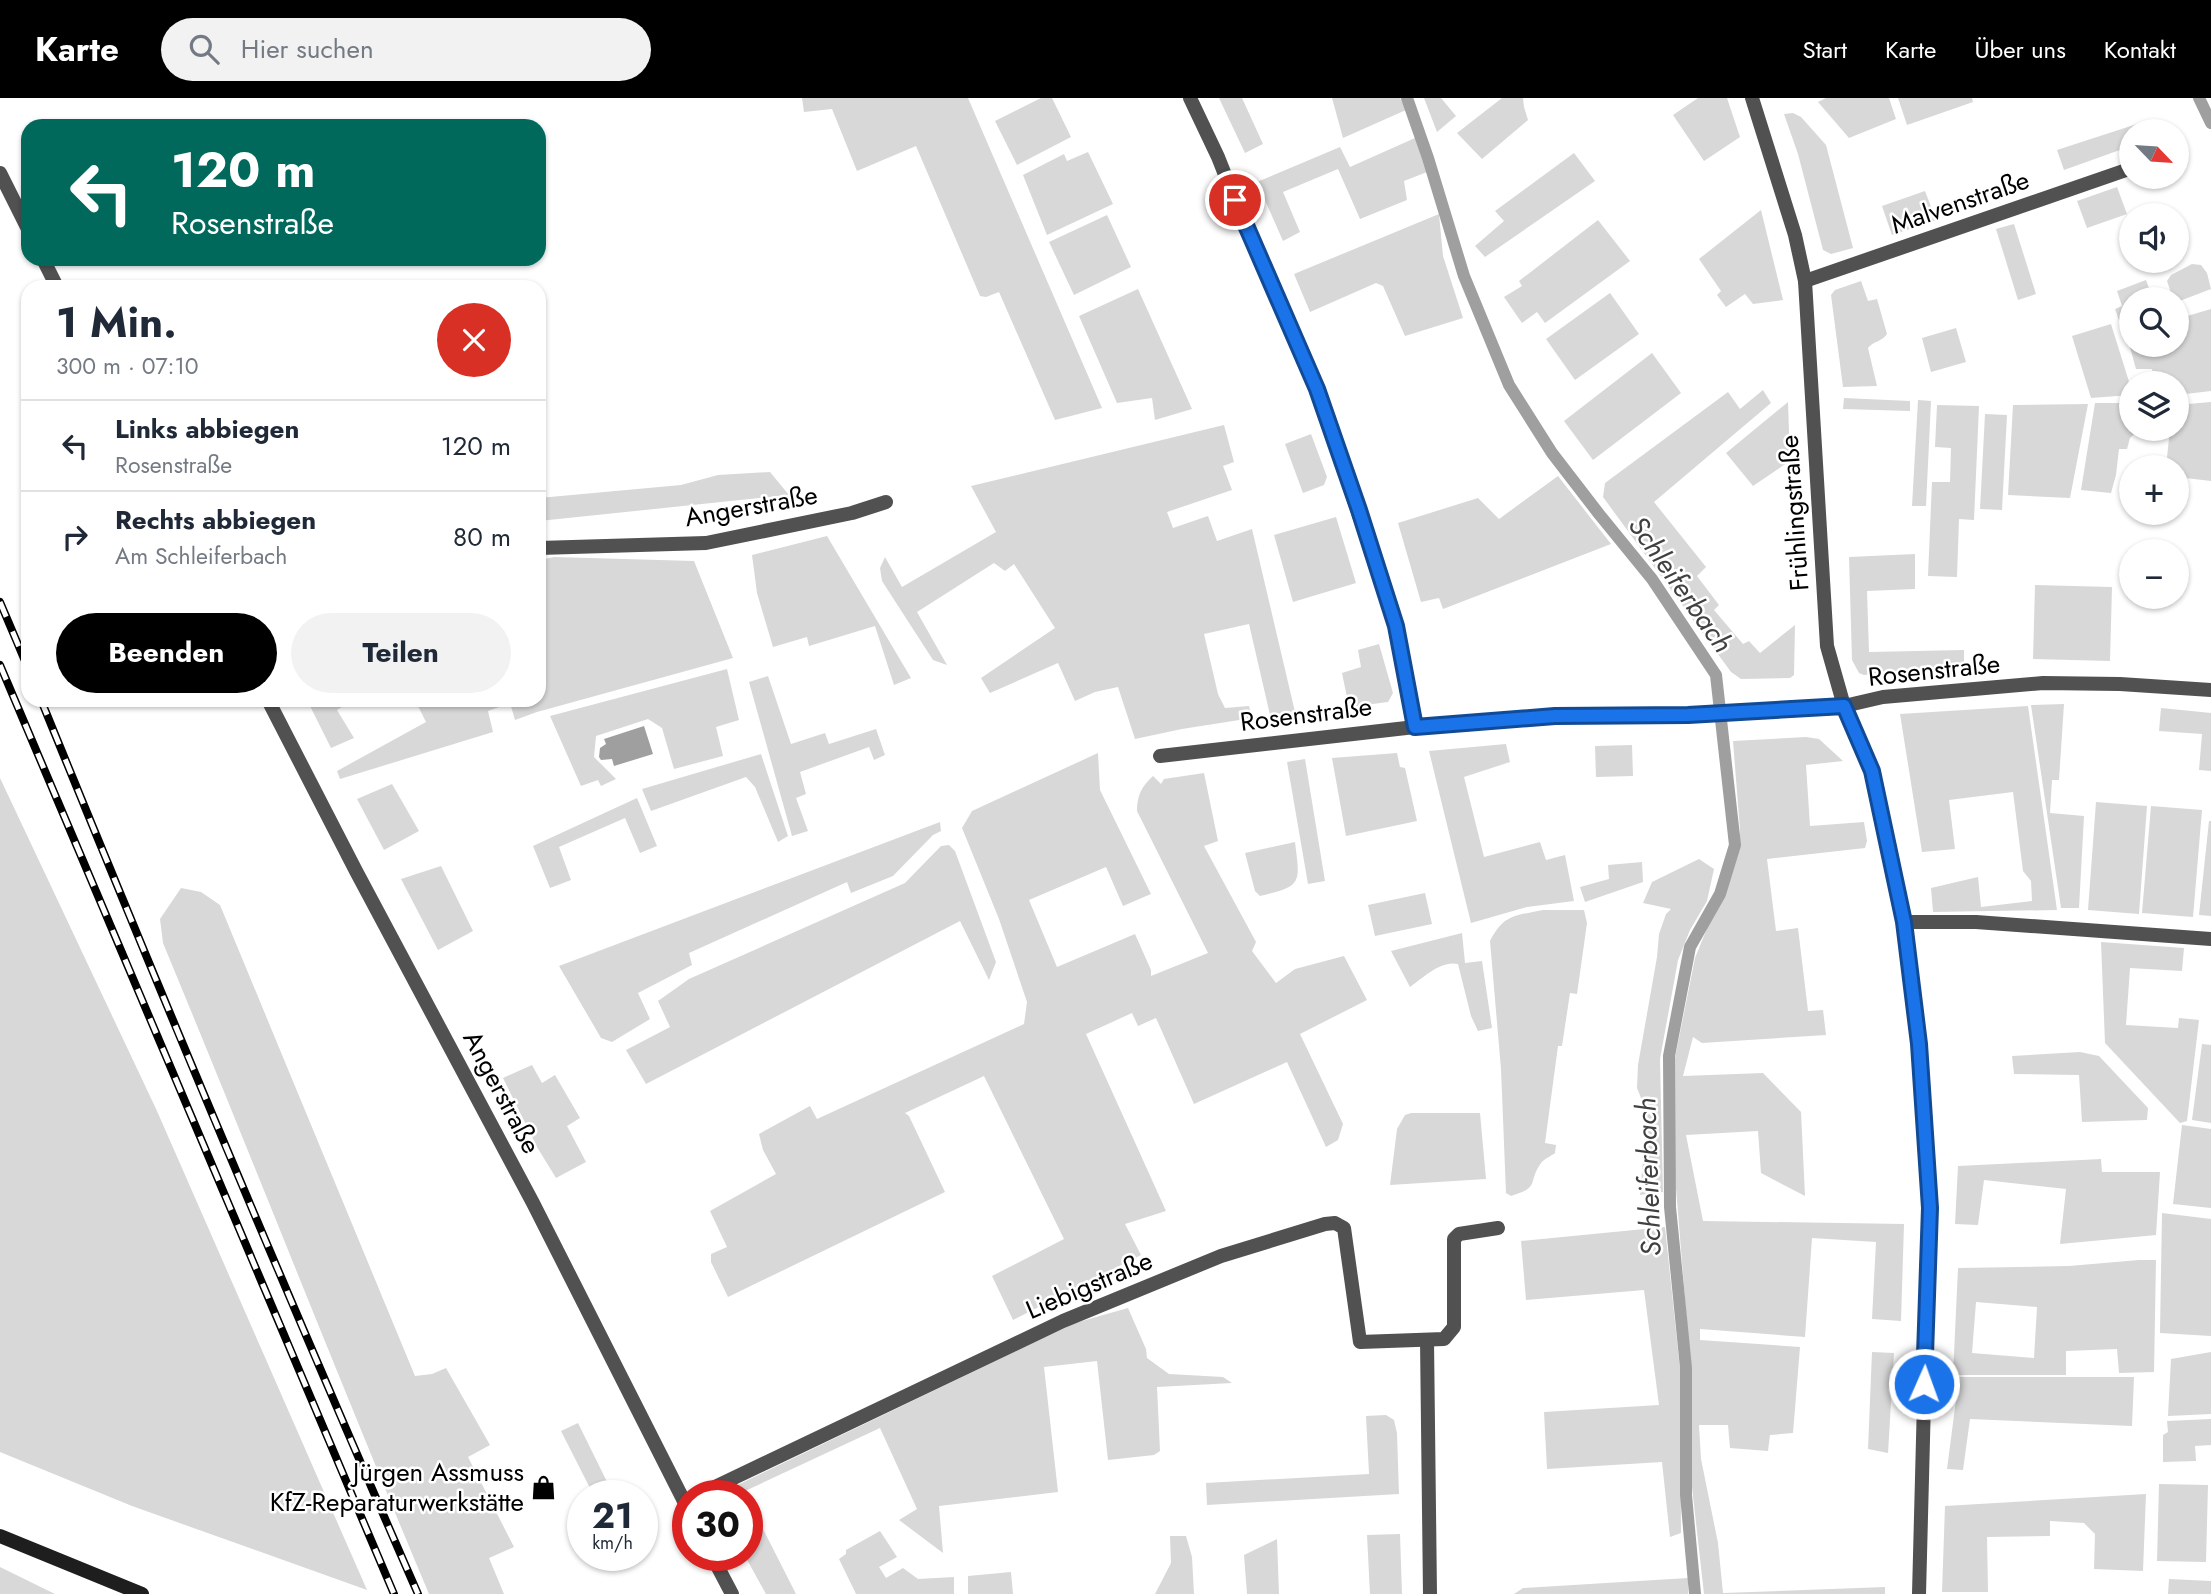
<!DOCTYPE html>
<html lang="de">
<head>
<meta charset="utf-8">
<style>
  :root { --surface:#fff; --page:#f2f2f3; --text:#1f2937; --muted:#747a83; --line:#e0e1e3; --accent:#000 }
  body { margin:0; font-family:Jost,sans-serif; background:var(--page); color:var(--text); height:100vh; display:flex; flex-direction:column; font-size:26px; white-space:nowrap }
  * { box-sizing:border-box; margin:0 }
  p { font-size:23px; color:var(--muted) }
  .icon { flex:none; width:38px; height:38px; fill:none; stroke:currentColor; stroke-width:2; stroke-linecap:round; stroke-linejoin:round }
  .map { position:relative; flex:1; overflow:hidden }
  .sheet { position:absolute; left:21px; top:182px; width:525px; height:427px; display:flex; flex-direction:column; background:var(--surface); border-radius:21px; box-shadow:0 2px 5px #0004 }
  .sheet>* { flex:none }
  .guide { position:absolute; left:21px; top:21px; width:525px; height:147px; border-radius:21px; box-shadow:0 2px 5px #0004; background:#00695c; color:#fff; overflow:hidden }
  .needle { width:46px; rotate:115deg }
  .tools { position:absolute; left:2119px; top:21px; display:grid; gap:14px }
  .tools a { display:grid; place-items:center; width:70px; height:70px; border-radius:50%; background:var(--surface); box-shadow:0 2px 5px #0004; font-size:35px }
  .speed { position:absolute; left:567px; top:1382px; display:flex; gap:14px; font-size:35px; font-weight:700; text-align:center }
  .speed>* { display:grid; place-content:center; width:91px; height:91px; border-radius:50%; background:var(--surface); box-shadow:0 2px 5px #0004; line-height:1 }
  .speed small { font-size:18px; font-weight:400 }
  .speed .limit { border:10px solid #d22; background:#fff; color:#111 }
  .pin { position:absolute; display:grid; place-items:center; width:60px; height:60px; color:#fff; margin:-30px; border:4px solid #fff; border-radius:50%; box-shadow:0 2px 7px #0007 }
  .me { position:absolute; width:77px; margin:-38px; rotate:2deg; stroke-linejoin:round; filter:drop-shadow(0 0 5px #0008) }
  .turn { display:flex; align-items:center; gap:24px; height:147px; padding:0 35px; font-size:32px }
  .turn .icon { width:91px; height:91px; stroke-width:2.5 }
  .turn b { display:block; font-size:49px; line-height:60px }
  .round { display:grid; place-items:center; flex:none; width:74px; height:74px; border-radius:37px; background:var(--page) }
  .overview { display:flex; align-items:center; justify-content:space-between; height:119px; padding:0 35px }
  h1 { font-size:42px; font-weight:700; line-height:52px }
  .button { display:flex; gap:14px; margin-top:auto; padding:14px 35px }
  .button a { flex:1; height:80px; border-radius:42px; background:var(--accent); color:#fff; font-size:28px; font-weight:700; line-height:80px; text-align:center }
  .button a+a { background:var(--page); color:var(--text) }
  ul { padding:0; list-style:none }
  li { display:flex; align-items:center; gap:21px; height:91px; padding:0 35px; border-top:2px solid var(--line) }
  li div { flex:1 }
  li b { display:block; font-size:26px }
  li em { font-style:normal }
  header { display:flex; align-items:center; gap:42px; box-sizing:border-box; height:98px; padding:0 35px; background:var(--accent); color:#fff }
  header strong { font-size:33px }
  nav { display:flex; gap:38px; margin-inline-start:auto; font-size:24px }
  .search { width:490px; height:63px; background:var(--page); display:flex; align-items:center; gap:18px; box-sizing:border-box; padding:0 24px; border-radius:38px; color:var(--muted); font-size:26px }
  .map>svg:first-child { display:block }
  .green { fill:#d8d8d8; fill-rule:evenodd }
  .water { fill:#9f9f9f }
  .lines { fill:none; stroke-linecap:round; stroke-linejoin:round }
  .stream { stroke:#9f9f9f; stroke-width:12 }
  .street { stroke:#515151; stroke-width:14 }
  .secondary { stroke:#1e1e1e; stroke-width:14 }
  .rail-casing { stroke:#000; stroke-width:8 }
  .rail { stroke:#fff; stroke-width:5; stroke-dasharray:16; stroke-linecap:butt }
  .route-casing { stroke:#114b97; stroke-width:18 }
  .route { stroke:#1a73e8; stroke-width:12 }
  .labels { text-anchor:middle; stroke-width:5; stroke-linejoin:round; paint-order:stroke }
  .street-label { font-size:26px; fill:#000; stroke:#fff }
  .poi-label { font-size:26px; fill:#000; stroke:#fff; text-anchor:end }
  .water-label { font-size:28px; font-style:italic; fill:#404040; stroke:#fff }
</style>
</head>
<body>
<header>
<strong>Karte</strong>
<div class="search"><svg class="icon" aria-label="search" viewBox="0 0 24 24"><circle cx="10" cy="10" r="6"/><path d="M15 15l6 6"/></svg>Hier suchen</div>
<nav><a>Start</a><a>Karte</a><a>Über uns</a><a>Kontakt</a></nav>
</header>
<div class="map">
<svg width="2211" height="1496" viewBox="0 0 2211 1496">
  <rect width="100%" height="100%" fill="#fff"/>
  <!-- green -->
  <g class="green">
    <path d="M802,0H968L1102,310L1055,322L999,194L986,199L980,198L916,48L857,73L832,11L804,14Z"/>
    <path d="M1041,0H1052L1071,39L1017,67L995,23Z"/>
    <path d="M1219,0H1242L1263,46L1245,55Z"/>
    <path d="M1332,0H1400L1406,12L1343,40Z"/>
    <path d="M1424,0H1441L1456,18L1437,34Z"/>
    <path d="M1502,0H1523L1524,9L1528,22L1482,61L1457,35Z"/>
    <path d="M1698,0H1727L1740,39L1704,63L1673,17Z"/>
    <path d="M1826,0H1889L1896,21L1849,40L1818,4Z"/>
    <path d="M1898,0H1972L1973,4L1907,27Z"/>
    <path d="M1793,15L1801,19L1826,47L1853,150L1831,156L1823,152L1798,56L1784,16Z"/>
    <path d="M2143,24L2146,33H2132L2131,48L2064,72L2057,52Z"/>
    <path d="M1415,40L1427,74L1404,83L1407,102L1360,121L1338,71L1283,94L1300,134L1283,143L1257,84L1340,49L1350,69Z"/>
    <path d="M1088,54L1113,106L1047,137L1023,77L1064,56L1067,63Z"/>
    <path d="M1574,55L1595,83L1485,159L1475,148L1504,123L1495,113Z"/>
    <path d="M2117,89L2127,116L2087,130L2077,103Z"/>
    <path d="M1925,93L1936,122L1892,137L1882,108Z"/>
    <path d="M1761,112L1783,202L1753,206L1745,196L1726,209L1717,197L1721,193L1699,161Z"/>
    <path d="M1439,116L1443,158L1463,220L1405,238L1383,188L1376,185L1310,214L1294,176Z"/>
    <path d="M1107,117L1131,169L1074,197L1049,144Z"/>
    <path d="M1598,122L1630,163L1545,225L1537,214L1522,225L1504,199L1522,188L1519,183Z"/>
    <path d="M2014,126L2036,196L2018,202L1996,131Z"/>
    <path d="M2192,166L2201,167L2207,175L2211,191L2177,204V201H2173L2167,183L2171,177Z"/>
    <path d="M2146,182L2153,201H2132L2131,224L2121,228L2115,211L2122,208L2117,193Z"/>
    <path d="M1861,183L1868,203L1877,201L1887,236C1882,244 1873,243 1868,250L1877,288L1843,289L1831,197L1835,192Z"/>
    <path d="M1138,191L1192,311L1155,322L1152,300L1117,305L1079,218Z"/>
    <path d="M1610,195L1639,236L1575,282L1546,241Z"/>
    <path d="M2211,211V293L2177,297V285H2155L2152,271H2136L2126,235L2131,234L2132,247H2177V221Z"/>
    <path d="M2111,226L2131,290V297L2091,300L2072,238Z"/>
    <path d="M1956,230L1966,264L1931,274L1922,240Z"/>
    <path d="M1652,255L1681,295L1593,362L1564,323Z"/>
    <path d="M1763,292L1771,305L1654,404L1706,469L1697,478L1719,507L1714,512L1743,546L1749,543L1760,555L1795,527L1794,577L1790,580L1741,581L1731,574L1603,399L1605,385L1728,294L1740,311Z"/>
    <path d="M1844,300L1910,303V313L1843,311Z"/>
    <path d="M1918,302L1931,303L1926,408H1912Z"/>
    <path d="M1788,304L1790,363L1753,388L1726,355Z"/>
    <path d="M2211,304V383L2177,379V369H2166L2170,331H2177V307Z"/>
    <path d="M2095,305H2131L2132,331H2140L2130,340L2127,351H2119L2116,377L2111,395L2081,392Z"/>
    <path d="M2088,306L2070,400L2008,397L2013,307Z"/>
    <path d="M1937,307L1979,308L1974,422L1959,421L1957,479L1928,478L1932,384H1950L1951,350L1935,349Z"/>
    <path d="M1985,316L2007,317L2002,412L1980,411Z"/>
    <path d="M1224,327L1234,364L1223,368L1232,392L1167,414L1173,430L1208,418L1217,443L1252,431L1295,614L1270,617L1249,526L1204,536L1218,596L1225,610L1249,608L1252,620L1182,631L1135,641L1118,589L1095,594L1075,603L1058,565L990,595L981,580L1055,530L1014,466L1005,473L994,465L917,514L947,567L933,562L882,483L880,470L885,459L902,489L996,434L971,388Z"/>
    <path d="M1311,336L1327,379L1324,387L1303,395L1285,346Z"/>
    <path d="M770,374L789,397L539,423V400L681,387L718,377Z"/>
    <path d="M1558,378L1611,446L1443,511L1439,500L1421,504L1398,425L1478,400L1499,421Z"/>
    <path d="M1336,419L1356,485L1293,504L1274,437Z"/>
    <path d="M827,438L911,580L894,587L875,528L809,548L807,539L773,549L757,495L752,457Z"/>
    <path d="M1915,456V491L1867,493L1869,554L1964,552V566L1864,577L1859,575L1852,562L1849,459Z"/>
    <path d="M554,459L694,463L733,560L537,614L515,622L510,605L488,613L493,634L340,681L337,673L426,624L415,602H539V462Z"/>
    <path d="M2035,487L2112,489L2110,563L2033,561Z"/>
    <path d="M1379,546L1393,595L1388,604L1349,609L1342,575L1361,569L1358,552Z"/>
    <path d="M727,571L739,622L716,629L723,658L674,671L662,630L648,621L596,638L594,659L616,681L601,688L598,682L581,688L550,618Z"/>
    <path d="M768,578L791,646L825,635L829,646L876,631L885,657L874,662L869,649L800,674L806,696L796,700L808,733L792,738L749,584Z"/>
    <path d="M307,602H353L337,612L354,640L331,650Z"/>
    <path d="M2064,606L2059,682H2052L2050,715L2084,718L2079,810H2061L2031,607Z"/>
    <path d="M2028,608L2057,812L1933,814L1931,790L1978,779L1981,809L2032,803L2031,783L2023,773L2013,694L1949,702L1955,751L1922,754L1900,616Z"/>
    <path d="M2161,610L2211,615V673L2199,672L2202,636L2159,633Z"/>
    <path d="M1806,639L1819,641L1843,663L1806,667L1810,728L1864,724L1867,743L1865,750L1767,761L1776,833L1798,830L1808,913L1823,912L1826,937L1702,945L1693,939L1683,978L1763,975L1801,1014L1805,1098L1761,1075L1758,1033L1686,1037L1703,1123L1904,1126L1901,1223L1872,1221L1876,1144L1812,1140L1805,1239L1700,1231V1242L1800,1249L1793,1335L1770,1337L1768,1353L1730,1350L1728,1327H1699L1701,1361L1718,1445L1723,1495L1885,1489V1496H1704L1691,1380V1275L1675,1078L1673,970L1695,860L1738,754L1740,732L1733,643Z"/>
    <path d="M1506,646L1510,664L1464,679L1484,759L1540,744L1546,762L1565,757L1574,803L1527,809L1471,825L1429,653Z"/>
    <path d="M1632,647L1633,678L1596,679L1595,648Z"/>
    <path d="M1098,655L1100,692L1151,796L1123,808L1106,769L1029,802L1057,869L1135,836L1151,872V878L1208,855L1137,713C1137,697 1142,688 1153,678L1161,686L1164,681L1204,675L1218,743L1204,748L1256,844L1252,853L1276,885L1295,871L1344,858L1367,902L1300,936L1343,1026L1338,1042L1326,1049L1287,964L1194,1006L1156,920L1138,928L1132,915L1086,936L1166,1113L1125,1126L1141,1157L1013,1222L992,1178L1064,1141L984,978L905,1015L909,1018L945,1094L728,1199L711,1164V1156L727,1149L710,1113L776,1076L763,1052L759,1036L810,1008L817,1021L1024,926L1027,904L999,821L962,730L972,713Z"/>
    <path d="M1397,655L1400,669L1405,670L1417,723L1346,738L1332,660Z"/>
    <path d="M761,656L788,738L778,744L755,689L746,679L651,713L642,691Z"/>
    <path d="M1305,661L1325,783L1308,786L1287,664Z"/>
    <path d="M0,680L157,1013L367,1492L132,1408L0,1354Z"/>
    <path d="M392,686L419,733L384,752L357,701Z"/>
    <path d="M637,700L657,748L640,755L625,720L559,749L571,782L550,790L533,748Z"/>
    <path d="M2096,704L2147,708L2139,816L2088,812Z"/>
    <path d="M2151,708L2202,712L2193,819L2142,815Z"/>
    <path d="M2209,723H2211V818L2199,817Z"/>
    <path d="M940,724L941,733L933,737L893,778L851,795L847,784L689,855L692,867L638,895L650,921L612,944L601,940L559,868Z"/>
    <path d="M1295,744C1300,785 1303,788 1260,798L1255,793L1245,755Z"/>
    <path d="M949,747L955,753L996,864L989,882L960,823L646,986L626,952L670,929L658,903L689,881L905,785L941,748Z"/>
    <path d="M1699,761L1714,771L1707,803L1690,832L1678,862L1660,961L1663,1094L1640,1097L1647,1015L1637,990L1638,967L1657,859L1659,836L1666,816L1671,811L1643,805L1652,784Z"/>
    <path d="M1642,764L1643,784L1585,804L1580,789L1609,781L1608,767Z"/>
    <path d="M441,768L473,833L438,852L401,781Z"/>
    <path d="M181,790L201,794L220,807L415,1278L432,1276L446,1270L490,1347L468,1359L514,1449L489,1460L504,1496H429C338,1280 253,1062 163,845L160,821Z"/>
    <path d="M1425,795L1432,826L1375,838L1368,807Z"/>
    <path d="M1543,812H1584L1587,825L1577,896L1570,895L1562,948H1558L1545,1045L1556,1047L1555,1055C1551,1058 1544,1061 1541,1065C1527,1085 1541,1089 1511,1098L1506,1095L1501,971L1490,843C1504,816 1515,818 1543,812Z"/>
    <path d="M1462,835L1465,865L1482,863L1492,930L1478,933L1471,918L1458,866C1441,862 1424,879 1410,889L1391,853Z"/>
    <path d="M2101,844L2184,850L2182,873L2130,870L2126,927L2178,930L2179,920L2199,922L2187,1023L2180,1025L2105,945Z"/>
    <path d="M2202,946L2211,947V1025L2192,1022Z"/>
    <path d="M2080,954L2099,958L2148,1010L2147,1022L2082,1024L2079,977L2014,976L2012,958Z"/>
    <path d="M532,967L542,985L555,977L580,1020L567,1028L586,1064L556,1080L537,1049L503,980Z"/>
    <path d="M1411,1015H1480L1486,1081L1390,1087L1397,1031L1405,1017Z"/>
    <path d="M2182,1027L2211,1031V1110L2173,1106Z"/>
    <path d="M2101,1061L2102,1074H2160L2156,1137L2060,1146L2066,1091L1984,1082L1978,1127L1955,1126L1958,1068Z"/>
    <path d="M2162,1115L2211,1121V1238L2160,1235Z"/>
    <path d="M1665,1129L1680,1271L1681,1435L1670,1439L1662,1364L1547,1371L1544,1314L1659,1307L1644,1192L1526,1202L1521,1143Z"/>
    <path d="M2139,1162H2156L2154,1274L2119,1275L2117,1251L2066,1253V1277H1953L1958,1170L2069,1168ZM1976,1204L2037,1209L2034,1260L1972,1255Z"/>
    <path d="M1128,1210L1146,1251L1147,1260L1169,1276L1223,1279L1232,1285L1157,1289L1160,1353L1154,1357L1108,1362L1097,1263L1044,1269L1058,1394L939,1408L943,1455L899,1422L917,1411L880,1330L745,1393L727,1397L721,1395L1075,1225Z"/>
    <path d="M1872,1254L1894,1255L1888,1355L1868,1351Z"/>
    <path d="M2211,1254V1316L2168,1318L2171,1261Z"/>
    <path d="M1959,1279H2134L2132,1328L1970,1321L1963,1372L1947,1371Z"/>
    <path d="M1386,1317L1394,1322L1397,1335L1399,1396L1207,1407L1206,1385L1369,1376L1366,1318Z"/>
    <path d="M2211,1321V1347L2195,1348L2196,1363L2163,1364V1337L2168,1334L2167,1323Z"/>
    <path d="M578,1325L614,1398H594L561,1333Z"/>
    <path d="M2159,1386L2208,1387L2206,1464L2157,1463Z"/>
    <path d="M2146,1396L2143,1473L2094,1471L2095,1436L2084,1425L2050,1423V1438L1987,1439L1988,1494H1942L1945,1408Z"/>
    <path d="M760,1425L796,1496H766L745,1458H747V1440Z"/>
    <path d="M880,1433L897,1459L879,1469L886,1480L903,1470L918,1481L954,1479V1496H856L839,1461L846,1456V1452Z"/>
    <path d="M1400,1436L1402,1496H1370L1367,1437Z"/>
    <path d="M1170,1438H1186L1192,1459L1194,1496H1155L1171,1465Z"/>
    <path d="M1277,1441L1279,1496H1247L1244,1457Z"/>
    <path d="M0,1469L55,1496H0Z"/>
    <path d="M1011,1474L1013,1496H968V1478Z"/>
    <path d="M1688,1480V1496H1514L1523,1490Z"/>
    <path d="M2169,1481L2211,1483V1496H2168Z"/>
  </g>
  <!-- water -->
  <path class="water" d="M644,628L653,656L614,668L612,661L601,662L599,659L600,650L606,646L604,641Z"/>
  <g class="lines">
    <!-- stream -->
    <g class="stream">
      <path d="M1407,0L1428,60L1464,178L1509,287L1552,355L1599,416L1652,481L1716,577L1735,747L1720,796L1690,849L1669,958L1670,1109L1686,1270V1397L1695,1496"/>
      <path d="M2199,0L2211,25"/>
    </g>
    <!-- street -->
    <g class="street">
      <path d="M1190,0L1218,59L1248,135L1317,291L1396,528L1415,629"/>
      <path d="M1752,0L1795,137L1805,183L1827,548L1844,608L1872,673L1904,824L1921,966L1929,1110L1919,1496"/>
      <path d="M2177,55H2178"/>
      <path d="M0,75L28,131"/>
      <path d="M43,161L57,189"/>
      <path d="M1805,183L2132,70"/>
      <path d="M539,450L706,445L852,415L886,404"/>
      <path d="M268,602L356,773L533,1105L688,1411"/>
      <path d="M1160,658L1415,629L1555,618L1688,617L1844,608L1883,599L2043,585L2120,586L2211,592"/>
      <path d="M1904,824H1976L2211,841"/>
      <path d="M1427,1242L1430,1496"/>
      <path d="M696,1398L1063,1223L1221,1158L1325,1126L1335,1125L1344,1130L1360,1244L1444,1241L1454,1229V1141L1459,1136L1498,1130"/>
      <path d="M712,1458L732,1496"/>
    </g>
    <!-- secondary -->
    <path class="secondary" d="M0,1438L142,1496"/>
    <defs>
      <g id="rail">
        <path d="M0,504L28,570"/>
        <path d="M0,567L394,1496"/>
        <path d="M41,602C163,901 288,1200 418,1496"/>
      </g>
    </defs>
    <!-- rail casing -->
    <use href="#rail" class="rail-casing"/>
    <!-- rail -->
    <use href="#rail" class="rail"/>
  </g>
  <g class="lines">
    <defs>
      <path id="route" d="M1235,102L1317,291L1359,412L1396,528L1415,629L1555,618L1688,617L1844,608L1872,673L1904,824L1919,946L1930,1110L1924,1286"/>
    </defs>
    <!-- route casing -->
    <use href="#route" class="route-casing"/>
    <!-- route -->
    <use href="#route" class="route"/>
  </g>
  <!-- icons -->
  <defs>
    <symbol id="shop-bare" viewBox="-9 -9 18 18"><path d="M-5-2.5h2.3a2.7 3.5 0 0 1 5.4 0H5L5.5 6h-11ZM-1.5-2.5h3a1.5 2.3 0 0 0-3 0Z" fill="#000" stroke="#fff" stroke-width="2.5" paint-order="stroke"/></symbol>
  </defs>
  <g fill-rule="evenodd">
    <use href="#shop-bare" x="526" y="1372" width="35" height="35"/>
  </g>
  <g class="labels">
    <!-- street labels -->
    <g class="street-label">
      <text transform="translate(1960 104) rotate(-19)" y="9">Malvenstraße</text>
      <text transform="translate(751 408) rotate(-10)" y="9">Angerstraße</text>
      <text transform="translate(1794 415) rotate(-94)" y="9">Frühlingstraße</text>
      <text transform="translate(1934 572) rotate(-6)" y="9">Rosenstraße</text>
      <text transform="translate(1306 616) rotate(-7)" y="9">Rosenstraße</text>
      <text transform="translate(502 994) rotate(62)" y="9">Angerstraße</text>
      <text transform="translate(1089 1187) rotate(-23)" y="9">Liebigstraße</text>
    </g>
    <!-- poi labels -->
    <g class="poi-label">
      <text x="524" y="1383">Jürgen Assmuss<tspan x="524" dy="30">KfZ-Reparaturwerkstätte</tspan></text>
    </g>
    <!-- water labels -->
    <g class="water-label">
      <text transform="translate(1681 486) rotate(55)" y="10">Schleiferbach</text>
      <text transform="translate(1648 1079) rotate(-92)" y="10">Schleiferbach</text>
    </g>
  </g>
</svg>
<div class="tools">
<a><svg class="needle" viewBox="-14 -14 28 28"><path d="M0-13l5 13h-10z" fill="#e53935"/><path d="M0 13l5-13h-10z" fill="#747a83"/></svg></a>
<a><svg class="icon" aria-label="sound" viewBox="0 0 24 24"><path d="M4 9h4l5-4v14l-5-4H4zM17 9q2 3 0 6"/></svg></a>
<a><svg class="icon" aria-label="search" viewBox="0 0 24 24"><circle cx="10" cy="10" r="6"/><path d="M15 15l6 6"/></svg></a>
<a><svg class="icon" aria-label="layers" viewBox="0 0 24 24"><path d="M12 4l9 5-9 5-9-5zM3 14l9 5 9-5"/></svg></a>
<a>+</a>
<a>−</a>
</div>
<div class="speed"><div>21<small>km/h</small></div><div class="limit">30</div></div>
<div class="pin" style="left:1235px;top:102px;background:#d93025"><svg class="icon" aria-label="arrive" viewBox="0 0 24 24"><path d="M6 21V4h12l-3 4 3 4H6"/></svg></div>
<svg class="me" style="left:1924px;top:1286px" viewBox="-20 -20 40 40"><circle r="17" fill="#1a73e8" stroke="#fff" stroke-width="3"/><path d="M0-11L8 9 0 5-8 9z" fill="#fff"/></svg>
<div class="guide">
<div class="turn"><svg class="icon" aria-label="left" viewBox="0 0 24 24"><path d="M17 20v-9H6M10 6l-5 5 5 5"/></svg><div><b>120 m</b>Rosenstraße</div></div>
</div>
<section class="sheet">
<div class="overview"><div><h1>1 Min.</h1><p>300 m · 07:10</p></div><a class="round" style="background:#d93025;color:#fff"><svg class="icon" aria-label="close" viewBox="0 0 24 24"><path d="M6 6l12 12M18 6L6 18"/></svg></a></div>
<ul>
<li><svg class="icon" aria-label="left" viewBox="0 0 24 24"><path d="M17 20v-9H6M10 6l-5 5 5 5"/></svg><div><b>Links abbiegen</b><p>Rosenstraße</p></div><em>120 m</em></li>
<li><svg class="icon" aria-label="right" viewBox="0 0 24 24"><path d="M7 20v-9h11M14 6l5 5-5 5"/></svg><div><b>Rechts abbiegen</b><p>Am Schleiferbach</p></div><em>80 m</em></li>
</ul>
<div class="button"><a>Beenden</a><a>Teilen</a></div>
</section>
</div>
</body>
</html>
